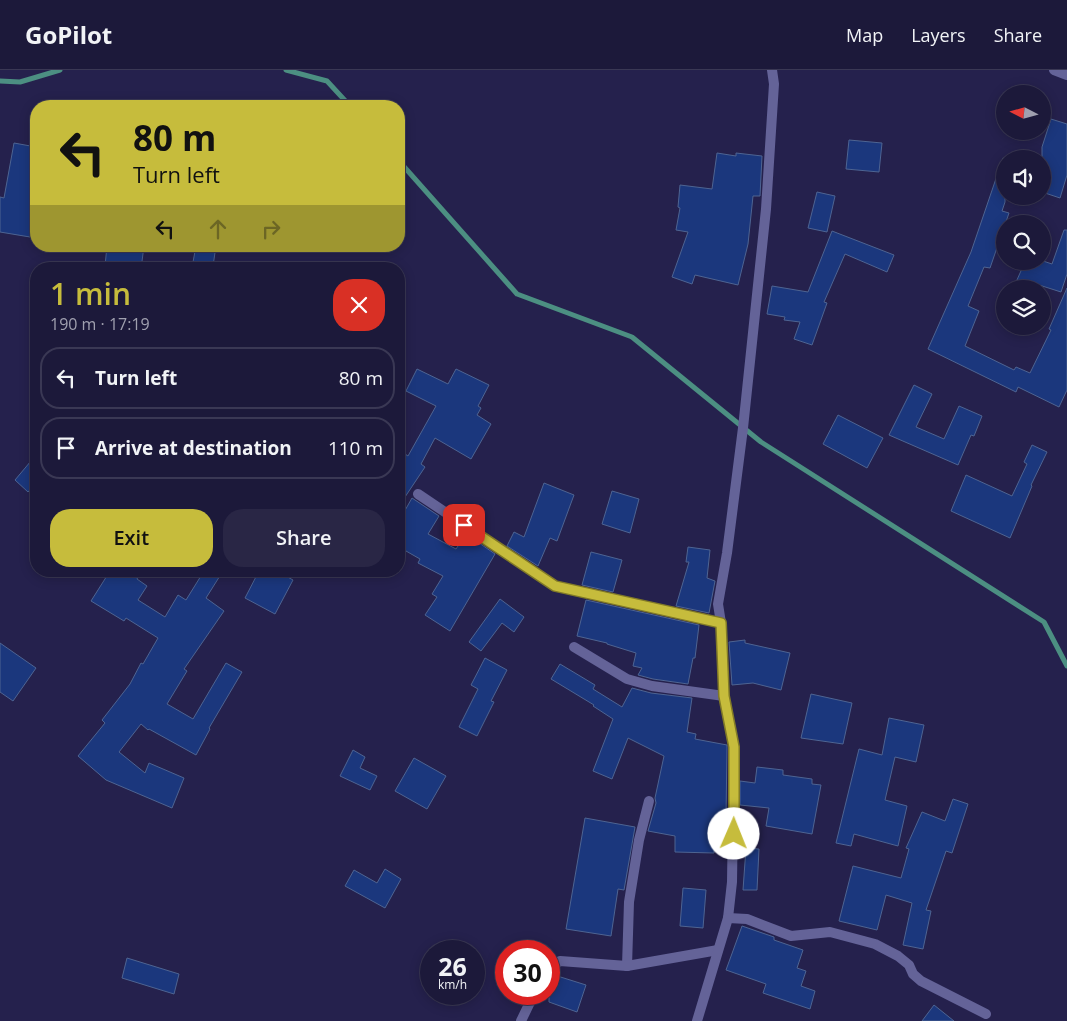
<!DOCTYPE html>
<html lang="en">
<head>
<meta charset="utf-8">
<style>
  :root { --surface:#1c193a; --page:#292645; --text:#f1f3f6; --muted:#a0a0af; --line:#3a3854; --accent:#c6bc3c }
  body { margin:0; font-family:"Open Sans",sans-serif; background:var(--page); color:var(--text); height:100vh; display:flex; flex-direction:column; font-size:19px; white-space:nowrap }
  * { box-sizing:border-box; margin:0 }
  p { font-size:16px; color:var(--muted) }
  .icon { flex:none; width:28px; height:28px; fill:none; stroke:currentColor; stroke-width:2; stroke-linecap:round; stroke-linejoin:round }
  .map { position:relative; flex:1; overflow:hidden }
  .drawer { position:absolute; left:30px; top:192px; width:375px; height:315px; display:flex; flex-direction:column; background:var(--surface); border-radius:20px; box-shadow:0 2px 12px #0003,0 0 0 1px var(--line) }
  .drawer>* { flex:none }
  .banner { position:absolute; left:30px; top:30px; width:375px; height:152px; border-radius:20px; box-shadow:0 2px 12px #0003,0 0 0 1px var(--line); background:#c6bc3c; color:#111; overflow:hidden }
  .needle { width:32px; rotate:276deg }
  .buttons { position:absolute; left:996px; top:15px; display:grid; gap:10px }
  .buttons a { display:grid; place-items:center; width:55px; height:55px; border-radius:50%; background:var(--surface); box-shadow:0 2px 12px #0003,0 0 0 1px var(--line); font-size:25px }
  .speed { position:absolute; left:420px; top:870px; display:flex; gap:10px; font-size:25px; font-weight:700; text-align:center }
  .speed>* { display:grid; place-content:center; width:65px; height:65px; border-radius:50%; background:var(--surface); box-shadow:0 2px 12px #0003,0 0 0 1px var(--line); line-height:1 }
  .speed small { font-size:12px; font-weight:400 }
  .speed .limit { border:8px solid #d22; background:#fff; color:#111 }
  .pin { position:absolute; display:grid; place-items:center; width:42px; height:42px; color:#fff; margin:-21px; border-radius:10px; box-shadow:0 2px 8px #0006 }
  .me { position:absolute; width:55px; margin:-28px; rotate:1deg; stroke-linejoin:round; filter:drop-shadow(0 0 4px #0008) }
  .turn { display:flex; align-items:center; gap:18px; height:105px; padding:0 20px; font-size:22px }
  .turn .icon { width:65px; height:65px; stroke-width:2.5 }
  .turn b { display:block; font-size:35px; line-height:42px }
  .lanes { display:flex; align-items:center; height:48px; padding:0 20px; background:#0003; justify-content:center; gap:25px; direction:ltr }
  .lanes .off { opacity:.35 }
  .round { display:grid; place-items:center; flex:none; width:52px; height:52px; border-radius:20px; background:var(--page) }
  .summary { display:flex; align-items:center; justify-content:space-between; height:85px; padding:0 20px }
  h1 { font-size:30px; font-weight:600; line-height:38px; color:var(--accent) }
  .button { display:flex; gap:10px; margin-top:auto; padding:10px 20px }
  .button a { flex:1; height:58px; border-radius:20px; background:var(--accent); color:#111; font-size:20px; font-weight:600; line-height:58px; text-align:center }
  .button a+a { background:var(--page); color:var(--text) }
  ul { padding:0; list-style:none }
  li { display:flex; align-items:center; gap:15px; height:62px; margin:0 10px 8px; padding:0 10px; border:2px solid var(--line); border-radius:20px }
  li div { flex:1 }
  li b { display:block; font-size:19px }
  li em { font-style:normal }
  header { display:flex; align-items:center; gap:30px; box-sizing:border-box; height:70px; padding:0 25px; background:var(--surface); border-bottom:1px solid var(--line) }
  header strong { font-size:24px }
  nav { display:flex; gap:28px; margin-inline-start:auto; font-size:18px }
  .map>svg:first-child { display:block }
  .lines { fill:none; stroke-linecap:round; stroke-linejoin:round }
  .stream { stroke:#4c8f82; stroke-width:5 }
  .building { fill:#1b377d; stroke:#4e6492 }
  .street { stroke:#646398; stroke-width:10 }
  .route-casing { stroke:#817a27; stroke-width:12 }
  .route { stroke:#c6bc3c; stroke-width:9 }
</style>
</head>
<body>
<header>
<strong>GoPilot</strong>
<nav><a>Map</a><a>Layers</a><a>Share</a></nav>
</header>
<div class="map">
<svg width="1067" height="951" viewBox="0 0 1067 951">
  <rect width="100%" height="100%" fill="#25214d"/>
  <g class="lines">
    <!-- stream -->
    <g class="stream">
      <path d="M286,0L327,11L350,36"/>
      <path d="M0,11L20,12L60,0"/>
      <path d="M399,91L517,224L632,267L761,372L1044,552L1067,596"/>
    </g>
  </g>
  <!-- building -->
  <g class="building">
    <path d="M1051,49L1067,54V105L1060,128L1042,122V77Z"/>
    <path d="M849,70L882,73L879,102L846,99Z"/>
    <path d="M14,73L36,77V168L0,162V127L4,128Z"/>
    <path d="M717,83L736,86V83L762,86L760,126H753L748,174L738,215L695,205L692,214L672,207L688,162L676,160L680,138L678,137L680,115L712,119Z"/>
    <path d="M1003,88H1005V132L1002,141L1009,143L990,198L984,197L968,236L979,241L965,276L1014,300L1016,297L1030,303L1051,260L1049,259L1067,218V320L1059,337L1018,317L1016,322L928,279L971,182Z"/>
    <path d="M817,122L835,126L827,162L808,158Z"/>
    <path d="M1064,160H1067V204L1061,222L1036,214V215L1032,214L1030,219H1013L1024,194L1030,195L1032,191H1043L1052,194Z"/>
    <path d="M832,161L894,185L887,202L845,184L824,232L827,233L812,275L794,269L800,252L784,250L785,247L767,244L772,216L808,222Z"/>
    <path d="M107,176H144L141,199L105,196Z"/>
    <path d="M196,176H216L213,196L193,192Z"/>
    <path d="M417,299L448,314L456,299L489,315L478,336L481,338L477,345L491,354L471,389L435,368L421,394L425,397L399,436V380L408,386L436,336L406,321Z"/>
    <path d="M914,315L932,324L916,357L944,369L959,336L982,346L974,366L971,365L958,395L889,365Z"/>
    <path d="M838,345L883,368L867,398L823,374Z"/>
    <path d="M1032,375L1047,382L1031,415L1032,416L1010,468L951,441L966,405L1012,426L1027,394L1024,392Z"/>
    <path d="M36,385V413L28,422L15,410Z"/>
    <path d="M544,413L574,425L557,471L550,468L538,496L507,476L514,462L524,467Z"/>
    <path d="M612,421L639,429L630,463L602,454Z"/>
    <path d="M412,428L439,446L428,464L456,479L466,464L495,484L450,561L425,545L437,527L432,524L443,506L418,493L420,489L399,477V451Z"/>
    <path d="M688,477L710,480L707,508L715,511L709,543L676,536L689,492H686Z"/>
    <path d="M591,482L622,490L613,522L582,515Z"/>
    <path d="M110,501H141L137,509L147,516L138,530L165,547L178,525L186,530L204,501H223L206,528L224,541L184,599L187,601L167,634L193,649L226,593L242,602L209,658L210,659L196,685L149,659L148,660L141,654L119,682L145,703L149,693L184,708L172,738L106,710L78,686L105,653L102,650L130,614L141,593L143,594L158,568L126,548L124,551L91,531Z"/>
    <path d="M259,501H277L293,510L275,544L245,528Z"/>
    <path d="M500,529L524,547L514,562L502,553L481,581L469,572Z"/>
    <path d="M586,530L699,555L695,588H693L688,614L653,609L638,605L642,598L633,596L636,583L607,574V573L577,566Z"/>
    <path d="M745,570V573L790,583L781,620L753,613L732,615L729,572Z"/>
    <path d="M0,573L36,598L13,631L0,622Z"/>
    <path d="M485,588L507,600L491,631L494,632L477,666L459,657L478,619L471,615Z"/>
    <path d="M560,594L595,615L593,619L622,637L632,618L651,623L692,628L687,662L696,664L695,669L727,675V678L726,747L715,745L714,783L675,782V766L648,761L656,733L655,728L664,686L628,668L612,709L593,701L613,649L593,636L594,635L551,609Z"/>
    <path d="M811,624L852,633L843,674L801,668Z"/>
    <path d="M889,648L924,655L916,692L895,687L885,730L907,736L898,776L854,764L851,776L836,773L859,679L882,685Z"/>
    <path d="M353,680L365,687L360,698L377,706L370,720L340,706Z"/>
    <path d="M414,688L446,706L427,739L395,721Z"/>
    <path d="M757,697L783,700V705L812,709V714L821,715L812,764L766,756L769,738L740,735V711L755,713Z"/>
    <path d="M953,729L968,734L952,783L946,781L926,840L931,841L923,879L903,875L912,833L886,825L877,860L839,851L853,796L901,808L909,779L906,778L922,742L945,751Z"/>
    <path d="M585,748L635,757L624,820L618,819L611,866L566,859Z"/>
    <path d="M746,778L759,779L757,820H743Z"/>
    <path d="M385,799L401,809L385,838L345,816L354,800L377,813Z"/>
    <path d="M683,818L706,820L703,858L680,856Z"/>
    <path d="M742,856L774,867V870L803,880L797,898L806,901L801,916L815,921L810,939L763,923L766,914L726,900Z"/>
    <path d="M127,888L179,904L174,924L122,908Z"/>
    <path d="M551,904L586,915L577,942L549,932V912Z"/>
    <path d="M934,935L954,951H922Z"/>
  </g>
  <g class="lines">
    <!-- street -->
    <g class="street">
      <path d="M1054,0L1067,5"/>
      <path d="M418,424L555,516L721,553"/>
      <path d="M574,577L627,609L652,616L724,626"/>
      <path d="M728,848L732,812L734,677L724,626L721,553L718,534L727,483L743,358L766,139L774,14L772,0"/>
      <path d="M627,896L629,832L639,770L649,731"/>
      <path d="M549,898L560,891L627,896L718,880"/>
      <path d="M521,951L534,924"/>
      <path d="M697,951L728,848L747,849L791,866L830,862L875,874L898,886L909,895L913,904L921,911L986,944"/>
    </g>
  </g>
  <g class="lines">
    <defs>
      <path id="route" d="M464,455L555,516L721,553L724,626L734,677V764"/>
    </defs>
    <!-- route casing -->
    <use href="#route" class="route-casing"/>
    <!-- route -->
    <use href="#route" class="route"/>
  </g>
</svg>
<div class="buttons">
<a><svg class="needle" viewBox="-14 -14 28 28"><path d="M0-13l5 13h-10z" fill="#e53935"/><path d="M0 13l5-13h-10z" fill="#a0a0af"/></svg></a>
<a><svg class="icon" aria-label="sound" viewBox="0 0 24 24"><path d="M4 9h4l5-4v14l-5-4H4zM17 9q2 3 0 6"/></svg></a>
<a><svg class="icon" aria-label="search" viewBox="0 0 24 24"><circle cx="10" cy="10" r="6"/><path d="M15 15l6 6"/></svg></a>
<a><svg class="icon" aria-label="layers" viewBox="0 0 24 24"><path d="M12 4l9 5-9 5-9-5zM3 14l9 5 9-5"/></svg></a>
</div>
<div class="speed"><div>26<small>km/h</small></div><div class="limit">30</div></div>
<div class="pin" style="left:464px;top:455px;background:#d93025"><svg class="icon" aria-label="arrive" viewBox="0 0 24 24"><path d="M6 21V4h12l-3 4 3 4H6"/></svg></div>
<svg class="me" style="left:734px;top:764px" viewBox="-20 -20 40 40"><circle r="19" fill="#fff"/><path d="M0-13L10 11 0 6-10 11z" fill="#c6bc3c"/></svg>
<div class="banner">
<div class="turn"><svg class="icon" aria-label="left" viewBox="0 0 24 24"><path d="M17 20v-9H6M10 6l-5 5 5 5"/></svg><div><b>80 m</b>Turn left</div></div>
<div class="lanes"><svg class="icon" aria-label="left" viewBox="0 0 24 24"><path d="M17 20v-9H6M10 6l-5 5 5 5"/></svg><svg class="icon off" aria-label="ahead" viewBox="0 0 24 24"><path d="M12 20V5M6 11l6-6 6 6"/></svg><svg class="icon off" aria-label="right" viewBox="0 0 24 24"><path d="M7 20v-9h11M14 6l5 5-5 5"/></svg></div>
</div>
<section class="drawer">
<div class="summary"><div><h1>1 min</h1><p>190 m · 17:19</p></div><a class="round" style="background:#d93025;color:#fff"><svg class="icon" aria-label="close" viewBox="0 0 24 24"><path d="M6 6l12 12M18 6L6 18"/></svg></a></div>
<ul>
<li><svg class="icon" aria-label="left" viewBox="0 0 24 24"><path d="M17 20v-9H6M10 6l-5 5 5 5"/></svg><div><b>Turn left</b></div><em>80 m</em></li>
<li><svg class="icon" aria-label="arrive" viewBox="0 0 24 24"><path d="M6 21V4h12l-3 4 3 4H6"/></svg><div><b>Arrive at destination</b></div><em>110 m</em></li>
</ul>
<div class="button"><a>Exit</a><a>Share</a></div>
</section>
</div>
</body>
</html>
